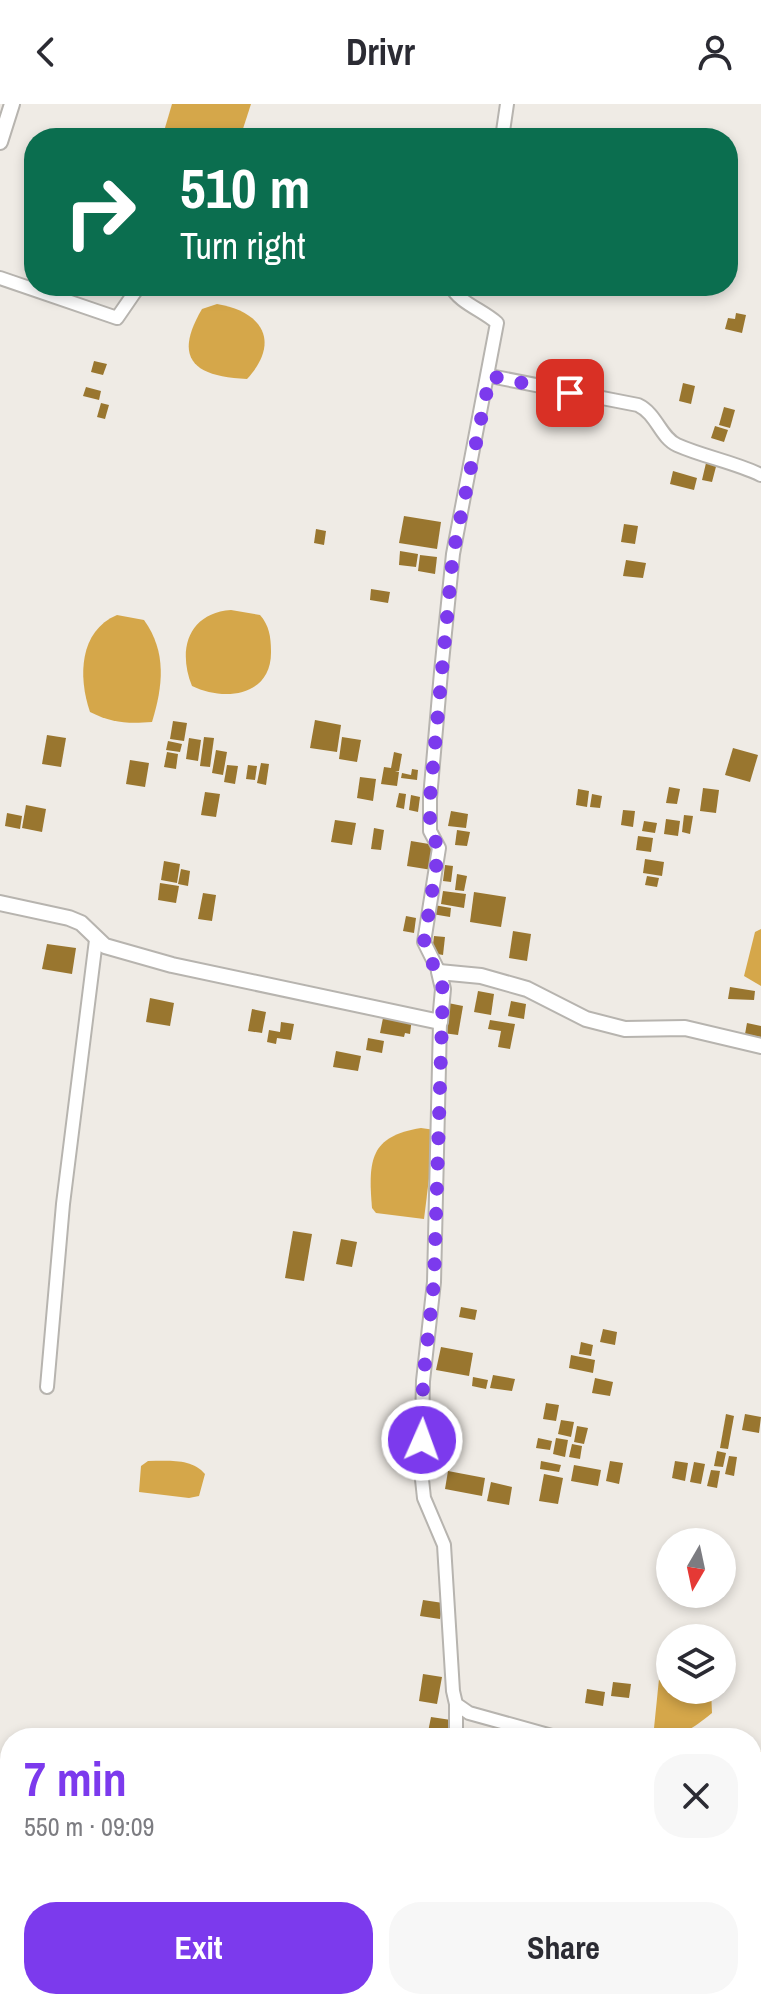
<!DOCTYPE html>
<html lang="en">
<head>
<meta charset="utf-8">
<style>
  :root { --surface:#fff; --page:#f7f7f7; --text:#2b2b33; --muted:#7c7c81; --accent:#7c3aed }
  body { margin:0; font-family:"Archivo Narrow",sans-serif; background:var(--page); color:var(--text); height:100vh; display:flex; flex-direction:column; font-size:30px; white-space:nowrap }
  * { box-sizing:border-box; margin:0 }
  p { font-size:26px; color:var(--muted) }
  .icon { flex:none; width:44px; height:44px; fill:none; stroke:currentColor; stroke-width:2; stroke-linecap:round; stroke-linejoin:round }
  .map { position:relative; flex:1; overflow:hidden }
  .panel { position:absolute; left:0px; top:1624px; width:762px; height:282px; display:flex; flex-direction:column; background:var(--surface); border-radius:32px 32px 0 0; box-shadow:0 4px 12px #0003 }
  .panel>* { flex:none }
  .top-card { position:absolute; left:24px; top:24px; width:714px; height:168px; border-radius:32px; box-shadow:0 4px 12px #0003; background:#0b6e4f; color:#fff; overflow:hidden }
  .needle { width:52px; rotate:189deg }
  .buttons { position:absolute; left:656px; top:1424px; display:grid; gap:16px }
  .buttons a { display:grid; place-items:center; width:80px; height:80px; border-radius:50%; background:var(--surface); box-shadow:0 4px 12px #0003; font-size:40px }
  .pin { position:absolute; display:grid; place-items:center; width:68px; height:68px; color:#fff; margin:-34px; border-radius:16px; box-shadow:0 4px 12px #0006 }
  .me { position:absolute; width:88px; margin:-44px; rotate:2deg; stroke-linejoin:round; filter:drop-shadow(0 0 6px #0008) }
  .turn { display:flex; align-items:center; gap:28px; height:168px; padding:0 24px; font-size:36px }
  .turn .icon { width:104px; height:104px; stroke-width:2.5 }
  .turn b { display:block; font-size:56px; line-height:68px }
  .round { display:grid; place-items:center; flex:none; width:84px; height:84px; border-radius:32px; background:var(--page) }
  .overview { display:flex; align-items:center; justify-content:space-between; height:136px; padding:0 24px }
  h1 { font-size:48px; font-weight:800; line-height:60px; color:var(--accent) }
  .action { display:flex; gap:16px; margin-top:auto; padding:16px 24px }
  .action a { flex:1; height:92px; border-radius:32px; background:var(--accent); color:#fff; font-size:32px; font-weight:800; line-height:92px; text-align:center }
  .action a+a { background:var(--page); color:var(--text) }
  header { display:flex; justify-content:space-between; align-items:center; height:104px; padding:0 24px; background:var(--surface); font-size:36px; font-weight:800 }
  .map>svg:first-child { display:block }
  .water { fill:#d5a74a }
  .building { fill:#99762f }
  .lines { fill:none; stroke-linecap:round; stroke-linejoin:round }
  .minor-casing { stroke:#b7b4af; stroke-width:16 }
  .tertiary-casing { stroke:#b7b4af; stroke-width:18 }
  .minor { stroke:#fff; stroke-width:12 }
  .tertiary { stroke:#fff; stroke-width:14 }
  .route { stroke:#7c3aed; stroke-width:14; stroke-dasharray:0 25.2 }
</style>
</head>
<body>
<header><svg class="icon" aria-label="back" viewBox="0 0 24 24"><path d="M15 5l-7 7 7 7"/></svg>Drivr<svg class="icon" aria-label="person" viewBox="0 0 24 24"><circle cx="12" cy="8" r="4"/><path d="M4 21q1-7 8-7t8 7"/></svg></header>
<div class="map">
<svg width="761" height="1905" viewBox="0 0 761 1905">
  <rect width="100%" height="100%" fill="#efebe5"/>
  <!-- water -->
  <g class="water">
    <path d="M172,0H251L240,34H162Z"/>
    <path d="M217,200C261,207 282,237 247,275C193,273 173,254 202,205Z"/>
    <path d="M231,506L260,511C269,521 271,533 271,547C272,592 225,598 192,582C177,545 189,509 231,506Z"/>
    <path d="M117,511L144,516C167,548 163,582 152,618C128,620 112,619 90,608C78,573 79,527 117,511Z"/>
    <path d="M761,825V882L744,872L755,828Z"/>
    <path d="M421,1024L435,1026L424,1115L376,1109L372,1104C368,1056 370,1032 421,1024Z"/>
    <path d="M148,1357C167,1357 192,1354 205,1370L199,1392L189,1394L139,1388L141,1362Z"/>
    <path d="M670,1573V1586H711L712,1609C692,1625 680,1634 653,1634L659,1575Z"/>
    <path d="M752,1646L761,1647V1736L752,1734Z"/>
  </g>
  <!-- building -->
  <g class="building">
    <path d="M736,209L746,211L742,229L725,225L728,214L735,215Z"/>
    <path d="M94,257L107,260L103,271L91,268Z"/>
    <path d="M683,279L695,282L691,300L679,297Z"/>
    <path d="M86,283L101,287L99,296L83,292Z"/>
    <path d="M101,299L109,301L105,315L97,313Z"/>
    <path d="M724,303L735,306L730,324L719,321Z"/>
    <path d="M715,322L728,326L724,338L711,334Z"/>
    <path d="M699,350L718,355L712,378L702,376L706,359L697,356Z"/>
    <path d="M673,367L697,374L694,386L670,380Z"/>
    <path d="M404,412L441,418L437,445L399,439Z"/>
    <path d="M624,420L638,422L635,440L621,438Z"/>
    <path d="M316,425L326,427L324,441L314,439Z"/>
    <path d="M400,447L418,450L416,463L399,461Z"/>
    <path d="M420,451L437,453L435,470L418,467Z"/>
    <path d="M626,456L646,459L643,474L623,472Z"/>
    <path d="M371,485L390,488L388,499L370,496Z"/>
    <path d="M315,616L341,621L337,648L310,644Z"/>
    <path d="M173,617L187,619L184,637L170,635Z"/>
    <path d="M47,631L66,634L61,663L42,660Z"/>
    <path d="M204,633L214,634L210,663L200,662Z"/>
    <path d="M342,633L361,636L357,658L339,655Z"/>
    <path d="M189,634L201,636L198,657L186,655Z"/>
    <path d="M168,637L182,640L180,648L166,646Z"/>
    <path d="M733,644L758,651L750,678L725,671Z"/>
    <path d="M216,646L227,648L223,671L212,669Z"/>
    <path d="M167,648L178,650L176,665L164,663Z"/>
    <path d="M394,648L402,650L399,667L395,668H399L397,682L381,680L384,663L391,664Z"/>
    <path d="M130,656L149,659L145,683L126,680Z"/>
    <path d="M261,659L269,660L266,681L257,679Z"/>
    <path d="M227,661L238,662L235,680L224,678Z"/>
    <path d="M248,661L257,662L255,676L246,675Z"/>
    <path d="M412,665L418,666L417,676L401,674L402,669L411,671Z"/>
    <path d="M360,673L376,675L373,697L357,694Z"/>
    <path d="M669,683L680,685L677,700L666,699Z"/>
    <path d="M703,684L719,686L716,709L700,707Z"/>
    <path d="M578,685L589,687L587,703L576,701Z"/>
    <path d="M205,688L220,690L216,713L201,711Z"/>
    <path d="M399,689L406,690L404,705L396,703Z"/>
    <path d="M592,690L602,692L600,704L590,703Z"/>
    <path d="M411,691L420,693L418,708L409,706Z"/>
    <path d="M26,701L46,705L42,728L22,724Z"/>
    <path d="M623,706L635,707L633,723L621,721Z"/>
    <path d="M451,707L468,710L466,724L448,722Z"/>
    <path d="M7,709L22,712L20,725L5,722Z"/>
    <path d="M684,711L693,712L690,730L682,728Z"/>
    <path d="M666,715L680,717L678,732L664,730Z"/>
    <path d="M335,716L356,719L352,741L331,738Z"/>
    <path d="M644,717L657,719L655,729L642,727Z"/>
    <path d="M374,724L384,726L381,746L371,745Z"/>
    <path d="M457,726L470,728L467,742L455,741Z"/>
    <path d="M638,732L653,734L651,748L636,746Z"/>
    <path d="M411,737L435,741L432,766L407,762Z"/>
    <path d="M645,755L664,758L662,772L643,769Z"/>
    <path d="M164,757L180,760L177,779L161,776Z"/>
    <path d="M445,761L453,762L451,778L443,777Z"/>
    <path d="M181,765L190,767L188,782L178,780Z"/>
    <path d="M457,770L467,772L464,787L455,786Z"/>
    <path d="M647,772L659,774L657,783L645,781Z"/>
    <path d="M160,779L179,782L176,799L158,796Z"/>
    <path d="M443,787L466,790L464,804L441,800Z"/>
    <path d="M474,788L506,793L501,823L470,818Z"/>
    <path d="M203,789L216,791L212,817L198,815Z"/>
    <path d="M434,801L451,804L450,813L432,810Z"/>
    <path d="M406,812L416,814L414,829L403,827Z"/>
    <path d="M513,827L531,830L527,857L509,854Z"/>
    <path d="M434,832L445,833L443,851L432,849Z"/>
    <path d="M47,840L76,844L72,870L42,865Z"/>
    <path d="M730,883L755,887L754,896L728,895Z"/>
    <path d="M478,887L494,890L491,911L474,908Z"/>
    <path d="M150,894L174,899L170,922L146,918Z"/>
    <path d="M511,897L526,900L524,915L508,912Z"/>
    <path d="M448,899L463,902L458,931L443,929Z"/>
    <path d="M252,905L266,908L262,929L248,927Z"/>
    <path d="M384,909L412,914L410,930L405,929L404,933L380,929Z"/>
    <path d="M490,916L515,920L510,945L498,943L501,927L488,925Z"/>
    <path d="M281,918L294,920L291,936L277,934L276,940L267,938L269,926L280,928Z"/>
    <path d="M747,919L761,922V933L745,930Z"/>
    <path d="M368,934L384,937L382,949L366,946Z"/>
    <path d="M336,947L361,952L358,967L333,963Z"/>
    <path d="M293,1127L312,1130L304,1177L285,1174Z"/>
    <path d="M341,1135L357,1138L352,1163L336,1160Z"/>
    <path d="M461,1203L477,1206L475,1216L459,1213Z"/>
    <path d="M603,1225L617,1228L615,1241L600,1238Z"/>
    <path d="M581,1238L593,1241L591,1252L579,1250Z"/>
    <path d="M441,1243L473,1249L469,1272L436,1266Z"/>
    <path d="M571,1251L595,1256L593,1269L569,1264Z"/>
    <path d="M493,1271L515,1275L512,1287L490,1284Z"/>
    <path d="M473,1273L488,1276L486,1285L472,1282Z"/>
    <path d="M595,1274L613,1278L610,1292L592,1289Z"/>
    <path d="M546,1299L559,1301L556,1317L543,1315Z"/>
    <path d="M726,1310L734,1312L728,1345L720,1344Z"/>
    <path d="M745,1310L761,1313L759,1329L742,1326Z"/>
    <path d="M561,1316L574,1318L571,1333L558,1330Z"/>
    <path d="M577,1322L588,1324L584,1340L574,1338Z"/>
    <path d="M427,1324L447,1327L443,1352L422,1348Z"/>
    <path d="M538,1334L552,1337L550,1346L536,1344Z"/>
    <path d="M556,1334L568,1336L565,1353L553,1350Z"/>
    <path d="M572,1340L582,1342L580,1355L569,1353Z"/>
    <path d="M717,1347L726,1349L723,1363L714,1362Z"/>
    <path d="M729,1352L737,1353L734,1372L725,1370Z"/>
    <path d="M541,1357L561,1361L559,1368L540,1365Z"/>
    <path d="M610,1357L623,1359L619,1380L606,1377Z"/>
    <path d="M675,1357L688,1359L685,1377L672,1374Z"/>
    <path d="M694,1358L705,1360L701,1380L690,1378Z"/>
    <path d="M574,1361L601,1366L598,1382L571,1377Z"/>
    <path d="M711,1366L720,1367L717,1384L707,1382Z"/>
    <path d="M448,1367L485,1374L482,1392L445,1385Z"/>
    <path d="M544,1370L563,1374L558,1400L539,1397Z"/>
    <path d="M491,1378L512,1383L509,1401L487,1397Z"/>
    <path d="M423,1496L443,1499L440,1515L420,1512Z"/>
    <path d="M423,1570L442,1573L437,1600L419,1597Z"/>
    <path d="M613,1578L631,1580L629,1594L611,1592Z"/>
    <path d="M587,1585L605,1588L603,1602L585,1599Z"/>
    <path d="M431,1613L451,1616L448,1634L427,1633Z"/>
  </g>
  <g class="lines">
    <defs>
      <g id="minor">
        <path d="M502,34L507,0"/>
        <path d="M0,174L117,214L139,182"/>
        <path d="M490,272L638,301C657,310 660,333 677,341C704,353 734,358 761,371"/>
        <path d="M439,868L424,838L439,744L430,727V694L441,568L453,450L497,219C483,206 459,199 451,182"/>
        <path d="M440,918L434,1178L423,1277L421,1366L424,1394L444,1441L453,1587L456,1600L469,1609L559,1634"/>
        <path d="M47,1283L63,1100L96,836"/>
        <path d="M456,1634V1600"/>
        <path d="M752,1759L761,1761"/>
        <path d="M573,1896L590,1905"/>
      </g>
      <g id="tertiary">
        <path d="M0,38L12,0"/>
        <path d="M0,799L69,814L81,819L105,842L172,861L440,918L443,885L439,868L481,872L527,885L586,915L625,925L685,924L761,942"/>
      </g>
    </defs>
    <!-- minor casing -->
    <use href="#minor" class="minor-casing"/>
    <!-- tertiary casing -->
    <use href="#tertiary" class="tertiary-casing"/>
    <!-- minor -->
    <use href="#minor" class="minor"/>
    <!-- tertiary -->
    <use href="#tertiary" class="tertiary"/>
  </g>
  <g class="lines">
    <!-- route -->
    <path class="route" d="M422,1336L423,1277L434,1178L443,885L424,838L439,744L430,727V694L453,450L490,272L570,289"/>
  </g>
</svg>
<div class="buttons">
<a><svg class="needle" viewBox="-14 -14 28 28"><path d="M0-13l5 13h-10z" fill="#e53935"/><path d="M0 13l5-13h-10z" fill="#7c7c81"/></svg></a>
<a><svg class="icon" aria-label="layers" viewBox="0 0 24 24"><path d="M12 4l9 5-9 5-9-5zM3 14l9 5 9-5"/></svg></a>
</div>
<div class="pin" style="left:570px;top:289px;background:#d93025"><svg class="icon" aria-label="arrive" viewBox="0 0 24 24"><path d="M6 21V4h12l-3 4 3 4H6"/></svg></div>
<svg class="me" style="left:422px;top:1336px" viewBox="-20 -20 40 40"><circle r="17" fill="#7c3aed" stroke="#fff" stroke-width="3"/><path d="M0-11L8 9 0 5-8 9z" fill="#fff"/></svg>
<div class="top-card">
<div class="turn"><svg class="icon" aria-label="right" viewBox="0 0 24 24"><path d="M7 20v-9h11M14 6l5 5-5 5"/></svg><div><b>510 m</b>Turn right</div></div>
</div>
<section class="panel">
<div class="overview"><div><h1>7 min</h1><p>550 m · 09:09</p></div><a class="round"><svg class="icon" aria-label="close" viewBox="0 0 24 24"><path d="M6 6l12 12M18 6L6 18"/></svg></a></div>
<div class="action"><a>Exit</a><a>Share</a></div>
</section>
</div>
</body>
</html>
